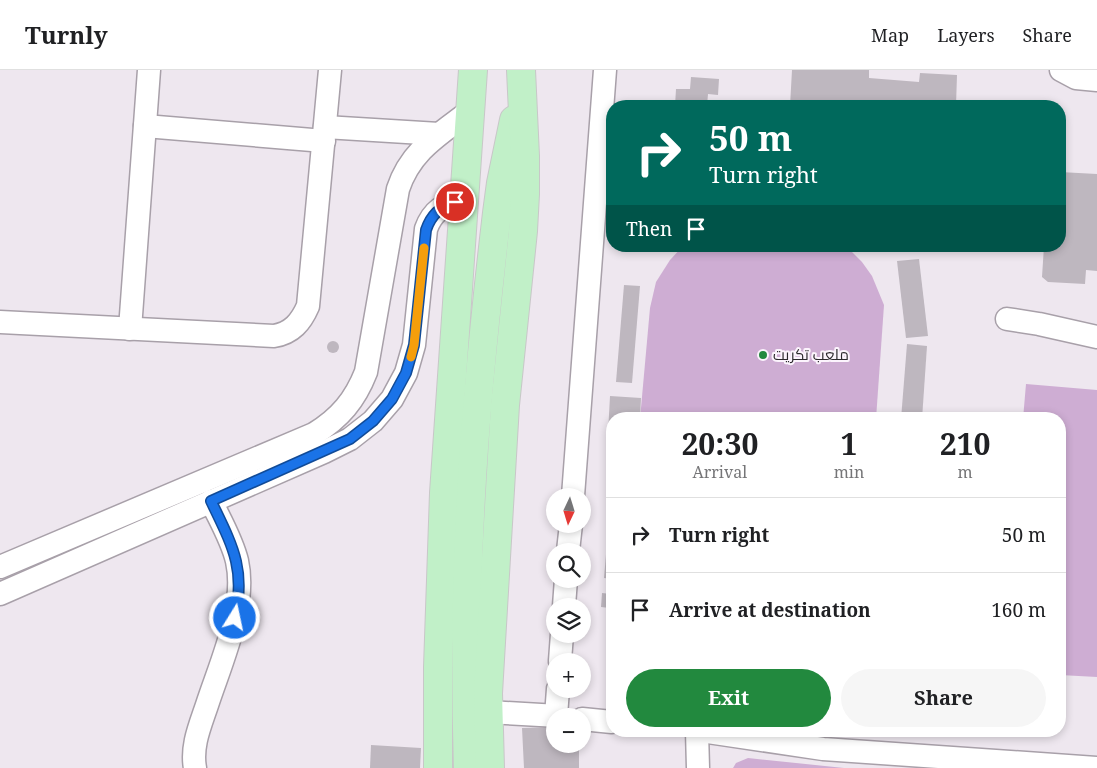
<!DOCTYPE html>
<html lang="en">
<head>
<meta charset="utf-8">
<style>
  :root { --surface:#fff; --page:#f6f6f6; --text:#202124; --muted:#757577; --line:#e0e0e0; --accent:#22893e }
  body { margin:0; font-family:"Noto Serif",Cairo,serif; background:var(--page); color:var(--text); height:100vh; display:flex; flex-direction:column; font-size:19px; white-space:nowrap }
  * { box-sizing:border-box; margin:0 }
  p { font-size:16px; color:var(--muted) }
  .icon { flex:none; width:28px; height:28px; fill:none; stroke:currentColor; stroke-width:2; stroke-linecap:round; stroke-linejoin:round }
  .map { position:relative; flex:1; overflow:hidden }
  .drawer { position:absolute; left:606px; top:342px; width:460px; height:325px; display:flex; flex-direction:column; background:var(--surface); border-radius:20px; box-shadow:0 2px 8px #0003 }
  .drawer>* { flex:none }
  .guide { position:absolute; left:606px; top:30px; width:460px; height:152px; border-radius:20px; box-shadow:0 2px 8px #0003; background:#00695c; color:#fff; overflow:hidden }
  .needle { width:32px; rotate:184deg }
  .controls { position:absolute; left:546px; top:418px; display:grid; gap:10px }
  .controls a { display:grid; place-items:center; width:45px; height:45px; border-radius:50%; background:var(--surface); box-shadow:0 2px 8px #0003; font-size:25px }
  .pin { position:absolute; display:grid; place-items:center; width:42px; height:42px; color:#fff; margin:-21px; border:2px solid #fff; border-radius:50%; box-shadow:0 1px 5px #0007 }
  .me { position:absolute; width:55px; margin:-28px; rotate:10deg; stroke-linejoin:round; filter:drop-shadow(0 0 4px #0008) }
  .turn { display:flex; align-items:center; gap:18px; height:105px; padding:0 20px; font-size:22px }
  .turn .icon { width:65px; height:65px; stroke-width:2.5 }
  .turn b { display:block; font-size:35px; line-height:42px }
  .then { display:flex; align-items:center; height:48px; padding:0 20px; background:#0003; gap:10px; font-size:19px }
  .eta { display:flex; justify-content:space-evenly; align-items:center; height:85px; text-align:center }
  .eta b { font-size:30px; font-weight:700; line-height:35px }
  .button { display:flex; gap:10px; margin-top:auto; padding:10px 20px }
  .button a { flex:1; height:58px; border-radius:30px; background:var(--accent); color:#fff; font-size:20px; font-weight:700; line-height:58px; text-align:center }
  .button a+a { background:var(--page); color:var(--text) }
  ul { padding:0; list-style:none }
  li { display:flex; align-items:center; gap:15px; height:75px; padding:0 20px; border-top:1px solid var(--line) }
  li div { flex:1 }
  li b { display:block; font-size:19px }
  li em { font-style:normal }
  header { display:flex; align-items:center; gap:30px; box-sizing:border-box; height:70px; padding:0 25px; background:var(--surface); border-bottom:1px solid var(--line) }
  header strong { font-size:24px }
  nav { display:flex; gap:28px; margin-inline-start:auto; font-size:18px }
  .map>svg:first-child { display:block }
  .green { fill:#ceadd3 }
  .building { fill:#beb7bf }
  .lines { fill:none; stroke-linecap:round; stroke-linejoin:round }
  .minor-casing { stroke:#a8a0a9; stroke-width:25 }
  .major-casing { stroke:#c8c7c8; stroke-width:30 }
  .minor { stroke:#fff; stroke-width:22 }
  .major { stroke:#c1f0c8; stroke-width:28 }
  .route-casing { stroke:#114b97; stroke-width:12 }
  .route { stroke:#1a73e8; stroke-width:9 }
  .slow { stroke:#f59e0b; stroke-width:9 }
  .poi-dot { fill:#22893e; stroke:#fcf4fd; stroke-width:2 }
  .labels { text-anchor:middle; stroke-width:4; stroke-linejoin:round; paint-order:stroke }
  .poi-label { font-size:15px; fill:#2b282c; stroke:#fcf4fd; text-anchor:start }
</style>
</head>
<body>
<header>
<strong>Turnly</strong>
<nav><a>Map</a><a>Layers</a><a>Share</a></nav>
</header>
<div class="map">
<svg width="1097" height="698" viewBox="0 0 1097 698">
  <rect width="100%" height="100%" fill="#eee7ef"/>
  <!-- green -->
  <g class="green">
    <path d="M683,176L847,177L862,192L872,206L884,235L876,349H640L650,238L656,212L670,190Z"/>
    <path d="M1026,314L1097,320V607L1060,605V349H1023Z"/>
    <path d="M748,688L844,698H733L736,693Z"/>
  </g>
  <!-- building -->
  <g class="building">
    <path d="M792,0H869V8L919,12L920,3L957,5L956,36H790Z"/>
    <path d="M691,7L719,9L718,25L708,24L707,36H675L676,19H690Z"/>
    <path d="M1060,102L1097,104V201L1086,200L1085,214L1048,212L1042,207L1044,176H1060Z"/>
    <path d="M992,176H1034V181L992,178Z"/>
    <path d="M919,189L928,266L906,268L897,191Z"/>
    <path d="M624,215L640,216L632,313L616,312Z"/>
    <circle cx="333" cy="277" r="6"/>
    <path d="M907,274L927,276L922,349H901Z"/>
    <path d="M610,326L641,328L640,349H612V400H606Z"/>
    <path d="M611,426H612V509L604,508Z"/>
    <path d="M602,523L611,524L610,538L601,537Z"/>
    <path d="M555,657V674H579V698H524L522,658Z"/>
    <path d="M887,661H911V666L887,664Z"/>
    <path d="M371,675L421,678L420,698H370Z"/>
  </g>
  <g class="lines">
    <defs>
      <g id="minor">
        <path d="M1061,0L1076,8L1097,10"/>
        <path d="M145,56L324,71"/>
        <path d="M325,57L439,64"/>
        <path d="M1007,249L1039,254L1097,267"/>
        <path d="M0,252L274,266C292,263 301,252 308,236L330,0"/>
        <path d="M130,259L149,0"/>
        <path d="M573,426L605,0"/>
        <path d="M568,481L571,454"/>
        <path d="M0,497L314,364C340,348 355,330 366,302L398,119C411,80 439,65 470,41"/>
        <path d="M0,524L324,382L350,369L373,351L392,329L406,303L414,275L426,159C432,142 444,132 463,132"/>
        <path d="M564,536L566,509"/>
        <path d="M560,591L562,564"/>
        <path d="M488,642L558,646"/>
        <path d="M556,646L558,619"/>
        <path d="M582,649L612,652"/>
        <path d="M697,661L698,698"/>
        <path d="M701,661L823,679L1097,698"/>
        <path d="M195,698C191,676 200,656 207,635C221,592 247,536 237,491C232,470 220,450 211,431"/>
      </g>
      <g id="major">
        <path d="M438,698V597L444,423L473,0"/>
        <path d="M468,698C465,608 466,516 471,426C476,332 486,237 497,143L501,113L514,50"/>
        <path d="M490,698L488,623L505,335L523,161L525,124V86L521,0"/>
      </g>
    </defs>
    <!-- minor casing -->
    <use href="#minor" class="minor-casing"/>
    <!-- major casing -->
    <use href="#major" class="major-casing"/>
    <!-- minor -->
    <use href="#minor" class="minor"/>
    <!-- major -->
    <use href="#major" class="major"/>
  </g>
  <g class="lines">
    <defs>
      <path id="route" d="M235,548C246,498 232,475 211,431L350,369L373,351L392,329L406,303L414,275L426,160C431,145 440,136 455,132"/>
    </defs>
    <!-- route casing -->
    <use href="#route" class="route-casing"/>
    <!-- route -->
    <use href="#route" class="route"/>
    <!-- slow -->
    <path class="slow" d="M411,287L414,275L424,178"/>
  </g>
  <!-- markers -->
  <circle class="poi-dot" cx="763" cy="285" r="5"/>
  <g class="labels">
    <!-- poi labels -->
    <g class="poi-label">
      <text x="773" y="290">ملعب تكريت</text>
    </g>
  </g>
</svg>
<div class="controls">
<a><svg class="needle" viewBox="-14 -14 28 28"><path d="M0-13l5 13h-10z" fill="#e53935"/><path d="M0 13l5-13h-10z" fill="#757577"/></svg></a>
<a><svg class="icon" aria-label="search" viewBox="0 0 24 24"><circle cx="10" cy="10" r="6"/><path d="M15 15l6 6"/></svg></a>
<a><svg class="icon" aria-label="layers" viewBox="0 0 24 24"><path d="M12 4l9 5-9 5-9-5zM3 14l9 5 9-5"/></svg></a>
<a>+</a>
<a>−</a>
</div>
<div class="pin" style="left:455px;top:132px;background:#d93025"><svg class="icon" aria-label="arrive" viewBox="0 0 24 24"><path d="M6 21V4h12l-3 4 3 4H6"/></svg></div>
<svg class="me" style="left:235px;top:548px" viewBox="-20 -20 40 40"><circle r="17" fill="#1a73e8" stroke="#fff" stroke-width="3"/><path d="M0-11L8 9 0 5-8 9z" fill="#fff"/></svg>
<div class="guide">
<div class="turn"><svg class="icon" aria-label="right" viewBox="0 0 24 24"><path d="M7 20v-9h11M14 6l5 5-5 5"/></svg><div><b>50 m</b>Turn right</div></div>
<div class="then">Then<svg class="icon" aria-label="arrive" viewBox="0 0 24 24"><path d="M6 21V4h12l-3 4 3 4H6"/></svg></div>
</div>
<section class="drawer">
<div class="eta">
<div><b>20:30</b><p>Arrival</p></div>
<div><b>1</b><p>min</p></div>
<div><b>210</b><p>m</p></div>
</div>
<ul>
<li><svg class="icon" aria-label="right" viewBox="0 0 24 24"><path d="M7 20v-9h11M14 6l5 5-5 5"/></svg><div><b>Turn right</b></div><em>50 m</em></li>
<li><svg class="icon" aria-label="arrive" viewBox="0 0 24 24"><path d="M6 21V4h12l-3 4 3 4H6"/></svg><div><b>Arrive at destination</b></div><em>160 m</em></li>
</ul>
<div class="button"><a>Exit</a><a>Share</a></div>
</section>
</div>
</body>
</html>
